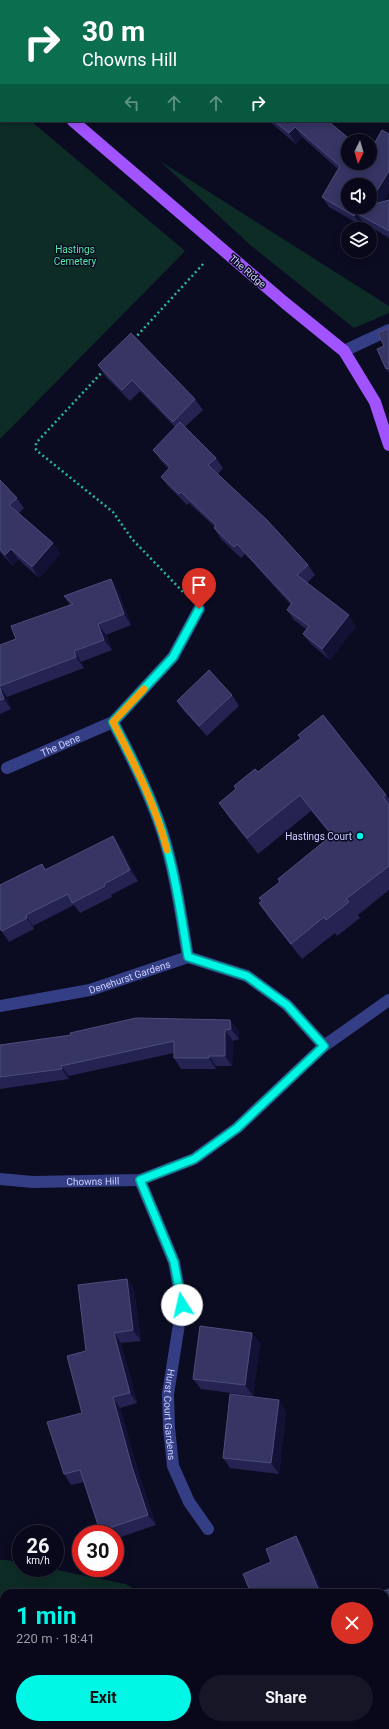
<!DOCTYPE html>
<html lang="en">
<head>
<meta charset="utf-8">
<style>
  :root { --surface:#08081a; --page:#161627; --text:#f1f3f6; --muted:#989aa2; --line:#292939; --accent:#00f7e5 }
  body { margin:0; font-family:Roboto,sans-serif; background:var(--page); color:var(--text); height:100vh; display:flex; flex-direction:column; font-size:15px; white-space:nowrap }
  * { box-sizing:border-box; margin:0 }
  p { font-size:13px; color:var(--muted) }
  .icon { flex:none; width:22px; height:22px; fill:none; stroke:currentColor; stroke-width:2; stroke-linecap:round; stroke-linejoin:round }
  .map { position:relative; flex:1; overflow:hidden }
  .details { position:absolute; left:0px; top:1589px; width:389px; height:140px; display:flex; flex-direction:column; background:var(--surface); border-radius:12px 12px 0 0; box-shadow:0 2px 10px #0003,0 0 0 1px var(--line) }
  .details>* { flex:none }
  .banner { position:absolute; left:0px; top:0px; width:389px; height:122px; box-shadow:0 2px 10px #0003,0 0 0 1px var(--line); background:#0b6e4f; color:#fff; overflow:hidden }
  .needle { width:26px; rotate:185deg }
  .buttons { position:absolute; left:341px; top:134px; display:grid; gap:8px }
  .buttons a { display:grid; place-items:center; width:36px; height:36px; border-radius:50%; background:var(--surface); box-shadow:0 2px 10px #0003,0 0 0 1px var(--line); font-size:20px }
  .speed { position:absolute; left:12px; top:1525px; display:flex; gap:8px; font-size:20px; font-weight:700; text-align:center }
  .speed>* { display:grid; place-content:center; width:52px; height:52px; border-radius:50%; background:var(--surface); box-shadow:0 2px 10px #0003,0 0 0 1px var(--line); line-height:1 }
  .speed small { font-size:10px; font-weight:400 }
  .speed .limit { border:6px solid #d22; background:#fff; color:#111 }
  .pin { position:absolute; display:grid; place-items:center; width:34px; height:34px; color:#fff; margin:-41px -17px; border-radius:50% 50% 50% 0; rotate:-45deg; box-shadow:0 0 4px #0007 }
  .pin .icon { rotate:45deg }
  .me { position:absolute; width:44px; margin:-22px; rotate:350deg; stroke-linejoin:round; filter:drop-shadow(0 0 3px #0008) }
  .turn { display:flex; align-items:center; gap:14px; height:84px; padding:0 16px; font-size:18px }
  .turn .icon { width:52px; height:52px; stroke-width:2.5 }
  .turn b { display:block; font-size:28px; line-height:34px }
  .lanes { display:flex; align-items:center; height:38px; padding:0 16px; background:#0003; justify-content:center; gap:20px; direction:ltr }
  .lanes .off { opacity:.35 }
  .round { display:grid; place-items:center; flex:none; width:42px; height:42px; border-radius:21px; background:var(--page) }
  .head { display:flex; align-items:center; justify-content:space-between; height:68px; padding:0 16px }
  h1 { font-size:24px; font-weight:700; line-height:30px; color:var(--accent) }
  .action { display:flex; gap:8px; margin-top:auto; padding:8px 16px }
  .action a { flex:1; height:46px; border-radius:24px; background:var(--accent); color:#111; font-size:16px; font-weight:700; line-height:46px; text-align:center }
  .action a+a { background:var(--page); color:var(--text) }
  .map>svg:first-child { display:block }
  .green { fill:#0e2c26 }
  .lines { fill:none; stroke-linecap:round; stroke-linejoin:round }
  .path { stroke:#24bb97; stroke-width:2.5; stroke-dasharray:2 3; stroke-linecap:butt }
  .minor { stroke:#333e84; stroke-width:12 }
  .major { stroke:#a153ff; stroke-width:12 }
  .wall { fill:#242351 }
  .shaded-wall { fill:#121236 }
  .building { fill:#363564; stroke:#4d4e7c }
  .route-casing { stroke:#00a195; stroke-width:10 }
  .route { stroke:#00f7e5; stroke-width:7 }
  .slow { stroke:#f59e0b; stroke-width:7 }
  .poi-dot { fill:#00f7e5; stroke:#0b0b22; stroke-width:1.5 }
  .labels { text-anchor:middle; stroke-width:3; stroke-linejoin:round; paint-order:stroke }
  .park-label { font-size:10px; fill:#4fe8a7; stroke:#0b0b22 }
  .street-label { font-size:10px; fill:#cccfff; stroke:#0b0b22 }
  .poi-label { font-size:10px; fill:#cccfff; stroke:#0b0b22; text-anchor:end }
</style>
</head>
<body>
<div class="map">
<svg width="389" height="1729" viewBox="0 0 389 1729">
  <rect width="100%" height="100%" fill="#0b0b22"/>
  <!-- green -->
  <g class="green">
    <path d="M0,95L1,121H31L185,251L0,439Z"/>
    <path d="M160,161L389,306V313L354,328L249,244Z"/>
    <path d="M0,1560H7L21,1563V1568H47L125,1584L143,1593H4V1725H349L351,1729H0Z"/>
  </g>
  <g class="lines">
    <!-- path -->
    <g class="path">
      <path d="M134,339L205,262"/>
      <path d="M104,370L36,443V450L113,512L132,539L185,594"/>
    </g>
    <!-- minor -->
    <g class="minor">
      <path d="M275,0L276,1"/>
      <path d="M294,1L295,0"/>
      <path d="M388,109L389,110"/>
      <path d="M344,351L389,330"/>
      <path d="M113,722C131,756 150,795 162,831C175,871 181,915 188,957"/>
      <path id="s1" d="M7,768L113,722L173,657L199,609"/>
      <path id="s2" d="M0,1006L90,990L188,957L247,976L287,1005L324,1046"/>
      <path id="s3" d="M0,1179L33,1182L140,1180L194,1159L237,1128L324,1046L389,1000"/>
      <path id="s4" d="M140,1180L174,1262L182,1305L168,1394L169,1428L173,1466L189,1502L208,1529"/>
    </g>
    <!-- major -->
    <g class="major">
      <path d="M0,58L1,59"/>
      <path d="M73,121L285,303L344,351L375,402L389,445"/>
    </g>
  </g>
  <!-- wall -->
  <g class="wall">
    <path d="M269,121H328L384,201L389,200V238L364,223L362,226L329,207L322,197L338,169L302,137L296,144Z"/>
    <path d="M389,328V373L386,369L384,346Z"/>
    <path d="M98,365L195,399L203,410L185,427L216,458L223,468L218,474L308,565L315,575L307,583L356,626L330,660L311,644L303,634L306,629L294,620L287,610L291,605L245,554L241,558L221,539L214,528L215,527L189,503L187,505L169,487L161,477L169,469L160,460L153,450L175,427L140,391L130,401L105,376Z"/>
    <path d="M0,480L17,498L24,508L19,513L53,543L60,554L39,578L18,559L13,566L0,552Z"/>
    <path d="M118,590L131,625L106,635L112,650L81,662L84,668L7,697L11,709L0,714V645L16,639L70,605L64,596Z"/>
    <path d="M232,695L239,706L207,736L184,711L177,701Z"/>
    <path d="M258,772L386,795L389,799V890L358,915L360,918L337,936L335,933L302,959L270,919L259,903L280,882L331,835L311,811L258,854L230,819L219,803Z"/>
    <path d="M120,846L138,881L111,895L112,897L80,913L74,905L33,926L34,929L9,942L1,930L0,931V885L42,864L45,869Z"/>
    <path d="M230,1020L238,1030L239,1039L233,1041L232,1066H216V1069H181L174,1058V1053L69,1076V1079L0,1089V1045Z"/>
    <path d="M127,1279L134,1290L141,1341L121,1343L137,1403L120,1408L140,1478L156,1525L115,1539V1534H103L100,1531L84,1482L71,1485L64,1474L82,1413L86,1351Z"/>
    <path d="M252,1333L260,1344L253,1396L201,1389L193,1379Z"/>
    <path d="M286,1411L279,1474L230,1468L223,1458Z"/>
  </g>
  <!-- shaded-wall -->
  <g class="shaded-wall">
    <path d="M374,0H389V1L388,2V1H373Z"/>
    <path d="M295,127L302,137L296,144L289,133Z"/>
    <path d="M389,171V193L375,217L370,207V202Z"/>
    <path d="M356,213L364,223L362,226L354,216Z"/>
    <path d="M53,543L60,554L39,578L32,567Z"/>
    <path d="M11,549L18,559L13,566L5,555Z"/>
    <path d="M111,579L118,590L131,625L124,614Z"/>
    <path d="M349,615L356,626L330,660L322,649Z"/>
    <path d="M98,624L106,635L112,650L104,640Z"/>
    <path d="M74,651L81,662L84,668L76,657Z"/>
    <path d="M0,687L7,697L11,709L4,699Z"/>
    <path d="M113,836L120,846L138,881L130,870Z"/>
    <path d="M26,915L33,926L34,929L27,918Z"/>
    <path d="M230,1020L238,1030L239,1039L231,1029Z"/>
    <path d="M225,1030L233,1041L232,1066L225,1056Z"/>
    <path d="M209,1056L216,1066V1069L209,1058Z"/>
    <path d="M61,1066L69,1076V1079L62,1069Z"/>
    <path d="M127,1279L134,1290L141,1341L133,1330Z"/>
    <path d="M114,1333L121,1343L137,1403L130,1393Z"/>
    <path d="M252,1333L260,1344L253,1396L245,1385Z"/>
    <path d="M113,1397L120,1408L140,1478L156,1525L148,1515L132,1467Z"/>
    <path d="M279,1400L286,1411L279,1474L271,1463Z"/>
    <path d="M296,1536L303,1547L323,1593H320Z"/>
  </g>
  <!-- building -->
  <g class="building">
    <path d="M174,0H240L241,1H175Z"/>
    <path d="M315,0H374L373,1H314Z"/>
    <path d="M389,51V61L388,60V52Z"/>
    <path d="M274,121H328L352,141H348V163H370V142L374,144L382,130L389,134V171L370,202V185H348V207H370V205L389,200V231L356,213L354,216L322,197L340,166L295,127L289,133Z"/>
    <path d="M389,328V368L386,369L377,349L384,346L378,333Z"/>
    <path d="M131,333L195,399L173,422L132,380L122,390L98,365Z"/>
    <path d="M180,422L216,458L208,465L267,520L308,565L297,575L349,615L322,649L303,634L309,626L287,610L292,603L237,544L234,547L214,528L216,525L181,492L179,494L161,477L170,467L153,450Z"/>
    <path d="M0,480L17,498L9,505L53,543L32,567L11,549L5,555L0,549Z"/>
    <path d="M111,579L124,614L98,624L104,640L74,651L76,657L0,686V645L16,639L11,626L73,604L64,596Z"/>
    <path d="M209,670L232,695L199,726L177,701Z"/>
    <path d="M0,688L4,699L0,700Z"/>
    <path d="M323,715L386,795L383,797L389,805V866L346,899L349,902L326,920L324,917L291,944L259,903L262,901L259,898L280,882L278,879L332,835L300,795L247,838L219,803L236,789L234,786L255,769L258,772L301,738L298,735Z"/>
    <path d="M113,836L130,870L104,884L105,886L72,903L68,894L26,915L27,918L2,931L0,928V885L42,864L45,870Z"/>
    <path d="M136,1018L230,1020L231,1029L225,1030V1056H209V1058H174V1041L61,1066L62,1069L0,1077V1045L71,1035L70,1033Z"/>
    <path d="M127,1279L133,1330L114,1333L130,1393L113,1397L132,1467L148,1515L100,1531L80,1470L64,1474L47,1422L82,1413L67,1356L86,1351L78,1285Z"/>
    <path d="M200,1326L252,1333L245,1385L193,1379Z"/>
    <path d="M230,1394L279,1400L271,1463L223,1458Z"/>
    <path d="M296,1536L320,1593H251L243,1574L271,1562L266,1549Z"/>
    <path d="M389,1589V1637L385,1622V1593H377Z"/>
  </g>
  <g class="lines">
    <defs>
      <path id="route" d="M182,1305L174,1262L140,1180L194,1159L237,1128L324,1046L287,1005L247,976L188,957C181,915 175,871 162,831C150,794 131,756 113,722L173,657L199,609"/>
    </defs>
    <!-- route casing -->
    <use href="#route" class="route-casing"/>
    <!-- route -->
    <use href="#route" class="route"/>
    <!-- slow -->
    <path class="slow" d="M144,689L113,722C134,763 156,806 167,850"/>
  </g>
  <!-- markers -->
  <circle class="poi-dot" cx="360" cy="836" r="4"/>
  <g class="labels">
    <!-- park labels -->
    <g class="park-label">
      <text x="75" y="253">Hastings<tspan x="75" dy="12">Cemetery</tspan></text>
    </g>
    <!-- street labels -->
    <g class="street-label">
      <text transform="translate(248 271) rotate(41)" y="4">The Ridge</text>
      <text dy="4" stroke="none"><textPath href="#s1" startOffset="58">The Dene</textPath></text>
      <text dy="4" stroke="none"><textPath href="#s2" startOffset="133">Denehurst Gardens</textPath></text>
      <text dy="4" stroke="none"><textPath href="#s3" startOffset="93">Chowns Hill</textPath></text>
      <text dy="4" stroke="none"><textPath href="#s4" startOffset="243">Hurst Court Gardens</textPath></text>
    </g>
    <!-- poi labels -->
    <g class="poi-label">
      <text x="352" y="840">Hastings Court</text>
    </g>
  </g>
</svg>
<div class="buttons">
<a><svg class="needle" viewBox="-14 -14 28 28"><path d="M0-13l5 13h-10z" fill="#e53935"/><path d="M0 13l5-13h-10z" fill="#989aa2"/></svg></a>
<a><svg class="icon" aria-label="sound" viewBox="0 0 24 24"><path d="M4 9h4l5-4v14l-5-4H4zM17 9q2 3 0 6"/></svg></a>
<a><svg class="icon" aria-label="layers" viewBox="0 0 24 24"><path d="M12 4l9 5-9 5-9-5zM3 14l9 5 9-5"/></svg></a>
</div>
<div class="speed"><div>26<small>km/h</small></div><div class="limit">30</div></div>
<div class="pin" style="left:199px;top:609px;background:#d93025"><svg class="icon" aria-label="arrive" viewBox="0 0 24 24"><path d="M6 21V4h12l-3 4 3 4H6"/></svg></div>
<svg class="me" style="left:182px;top:1305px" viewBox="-20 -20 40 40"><circle r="19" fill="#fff"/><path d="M0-13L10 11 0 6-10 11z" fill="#00f7e5"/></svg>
<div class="banner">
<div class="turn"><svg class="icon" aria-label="right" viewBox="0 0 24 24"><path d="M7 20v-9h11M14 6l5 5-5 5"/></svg><div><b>30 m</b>Chowns Hill</div></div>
<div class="lanes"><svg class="icon off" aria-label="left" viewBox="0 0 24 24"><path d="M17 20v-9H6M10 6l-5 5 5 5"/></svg><svg class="icon off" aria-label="ahead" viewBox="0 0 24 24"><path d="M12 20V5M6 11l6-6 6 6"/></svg><svg class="icon off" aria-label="ahead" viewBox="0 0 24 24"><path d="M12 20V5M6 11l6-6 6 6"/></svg><svg class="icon" aria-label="right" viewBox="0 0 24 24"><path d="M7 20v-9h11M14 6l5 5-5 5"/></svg></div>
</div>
<section class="details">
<div class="head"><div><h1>1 min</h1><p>220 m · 18:41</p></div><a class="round" style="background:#d93025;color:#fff"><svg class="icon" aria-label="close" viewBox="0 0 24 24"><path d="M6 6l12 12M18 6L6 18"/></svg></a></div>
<div class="action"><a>Exit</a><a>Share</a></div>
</section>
</div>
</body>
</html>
